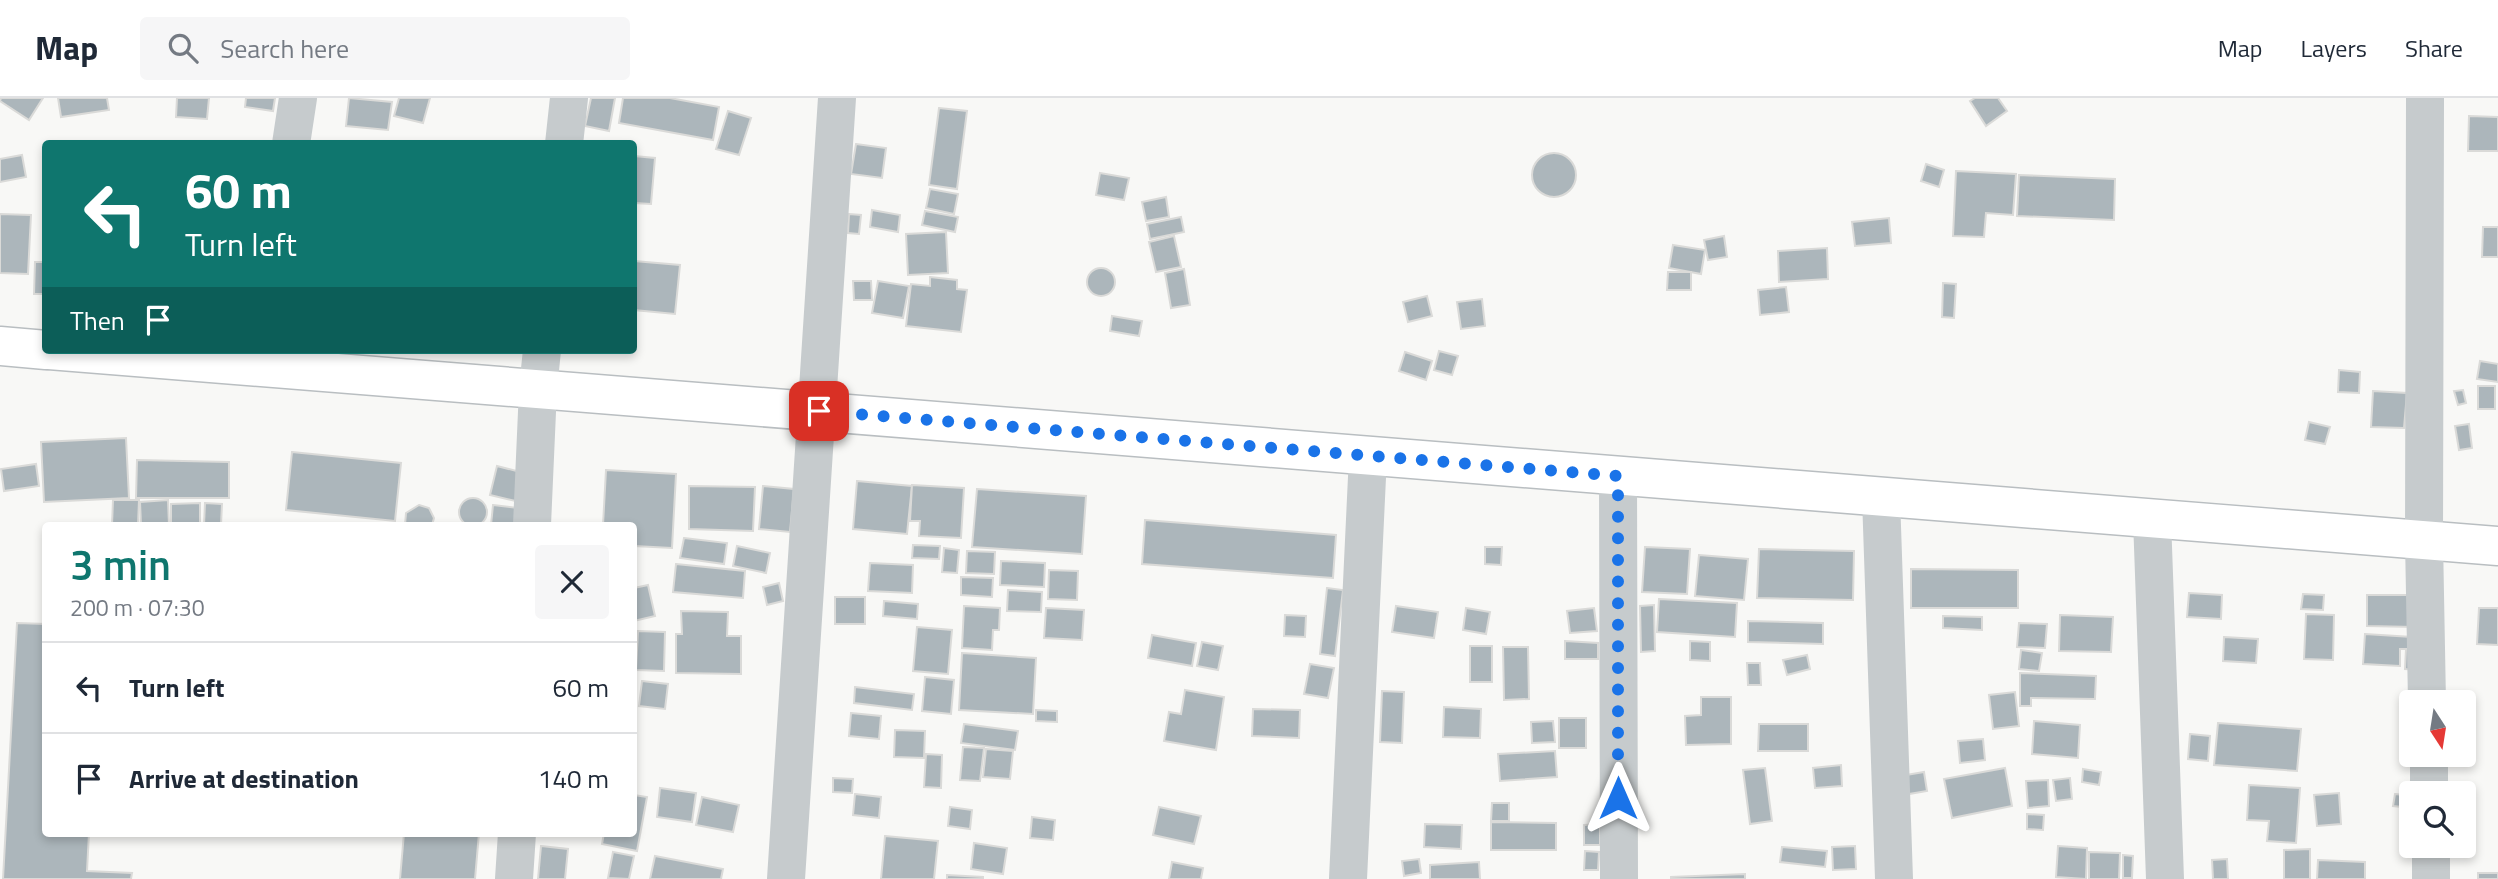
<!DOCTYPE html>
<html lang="en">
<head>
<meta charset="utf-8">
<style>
  :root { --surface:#fff; --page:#f6f6f7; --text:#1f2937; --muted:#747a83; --line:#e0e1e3; --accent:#0f766e }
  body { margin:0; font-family:"Titillium Web",sans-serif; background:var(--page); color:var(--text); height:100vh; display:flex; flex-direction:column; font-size:26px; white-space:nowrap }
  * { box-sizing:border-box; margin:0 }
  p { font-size:23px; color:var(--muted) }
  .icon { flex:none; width:38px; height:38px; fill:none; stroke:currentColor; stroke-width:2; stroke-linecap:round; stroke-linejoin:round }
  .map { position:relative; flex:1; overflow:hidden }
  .drawer { position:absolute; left:42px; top:424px; width:595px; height:315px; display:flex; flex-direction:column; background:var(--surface); border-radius:7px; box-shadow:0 4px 10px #0003 }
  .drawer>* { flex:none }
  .banner { position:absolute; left:42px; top:42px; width:595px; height:214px; border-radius:7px; box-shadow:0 4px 10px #0003; background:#0f766e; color:#fff; overflow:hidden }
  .needle { width:46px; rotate:168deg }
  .tools { position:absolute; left:2399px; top:592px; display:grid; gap:14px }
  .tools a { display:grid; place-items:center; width:77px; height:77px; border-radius:7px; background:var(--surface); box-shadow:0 4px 10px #0003; font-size:35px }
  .pin { position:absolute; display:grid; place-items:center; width:60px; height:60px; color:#fff; margin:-30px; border-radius:14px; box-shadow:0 4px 10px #0006 }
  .me { position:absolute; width:77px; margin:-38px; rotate:0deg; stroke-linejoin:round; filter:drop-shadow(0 0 5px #0008) }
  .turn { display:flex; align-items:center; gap:24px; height:147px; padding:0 28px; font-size:32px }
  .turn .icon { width:91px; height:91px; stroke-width:2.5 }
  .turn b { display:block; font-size:49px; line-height:60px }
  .then { display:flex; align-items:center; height:66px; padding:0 28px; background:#0003; gap:14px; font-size:26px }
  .round { display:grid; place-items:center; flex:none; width:74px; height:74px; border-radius:7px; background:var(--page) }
  .head { display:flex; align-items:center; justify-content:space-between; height:119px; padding:0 28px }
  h1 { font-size:42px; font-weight:600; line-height:52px; color:var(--accent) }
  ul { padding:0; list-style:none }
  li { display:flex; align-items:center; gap:21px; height:91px; padding:0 28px; border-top:2px solid var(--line) }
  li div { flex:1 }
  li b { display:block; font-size:26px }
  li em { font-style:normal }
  header { display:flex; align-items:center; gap:42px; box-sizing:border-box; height:98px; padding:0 35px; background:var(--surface); border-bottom:2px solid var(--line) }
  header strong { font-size:33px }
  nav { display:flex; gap:38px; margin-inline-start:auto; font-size:24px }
  .search { width:490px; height:63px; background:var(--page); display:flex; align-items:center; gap:18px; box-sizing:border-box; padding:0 24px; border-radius:7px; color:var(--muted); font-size:26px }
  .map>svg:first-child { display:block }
  .building { fill:#acb6bb; stroke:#dadad8; stroke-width:2 }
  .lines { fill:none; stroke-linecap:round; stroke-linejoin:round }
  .major-casing { stroke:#b9bec1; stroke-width:41 }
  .minor { stroke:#c6cbcd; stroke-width:38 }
  .major { stroke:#fff; stroke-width:38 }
  .route { stroke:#1a73e8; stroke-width:12; stroke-dasharray:0 21.6 }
</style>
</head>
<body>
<header>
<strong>Map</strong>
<div class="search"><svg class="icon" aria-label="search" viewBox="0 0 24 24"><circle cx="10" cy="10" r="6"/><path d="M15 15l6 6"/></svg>Search here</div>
<nav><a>Map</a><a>Layers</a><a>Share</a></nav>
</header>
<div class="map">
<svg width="2498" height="781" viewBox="0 0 2498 781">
  <rect width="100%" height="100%" fill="#f8f8f6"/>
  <!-- building -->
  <g class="building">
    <path d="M1,0H43L29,22L0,3Z"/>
    <path d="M58,0H107L109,12L61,19Z"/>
    <path d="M177,0H209L207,21L176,19Z"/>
    <path d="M246,0H275L273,13L245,9Z"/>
    <path d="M349,0L392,4L388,32L346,28Z"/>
    <path d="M399,0H430L423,25L394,18Z"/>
    <path d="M591,0H615L609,33L585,28Z"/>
    <path d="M623,0H670L719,9L713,42L619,25Z"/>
    <path d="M1975,0H1998L2007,13L1986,28L1970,3Z"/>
    <path d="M939,10L967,13L957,91L929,87Z"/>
    <path d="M728,13L751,20L739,57L716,51Z"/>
    <path d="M2469,18L2498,19V53H2468Z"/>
    <path d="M856,46L886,50L882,80L851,76Z"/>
    <circle cx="1554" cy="77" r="22"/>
    <path d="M22,57L26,79L0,84V61Z"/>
    <path d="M634,58L655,60L651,106L634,105Z"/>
    <path d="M1926,66L1944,72L1939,89L1921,83Z"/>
    <path d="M1956,73L2016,76L2013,117L1986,115L1984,139L1953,138Z"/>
    <path d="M1100,75L1129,80L1124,102L1096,97Z"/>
    <path d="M2019,77L2115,81L2114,122L2017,118Z"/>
    <path d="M930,91L958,96L954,116L926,110Z"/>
    <path d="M1166,99L1169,119L1146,123L1142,104Z"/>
    <path d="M872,112L900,117L898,134L870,129Z"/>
    <path d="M925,113L958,119L955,134L922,127Z"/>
    <path d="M0,116L31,117L28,176L0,175Z"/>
    <path d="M849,116L861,117L859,136L848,135Z"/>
    <path d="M1181,119L1184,134L1150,141L1147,126Z"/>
    <path d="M1889,120L1891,145L1855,148L1852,124Z"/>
    <path d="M2483,129H2498V159H2482Z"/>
    <path d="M946,134L948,175L908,177L906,136Z"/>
    <path d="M1174,138L1181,169L1156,174L1149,144Z"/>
    <path d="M1724,138L1727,159L1708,162L1704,142Z"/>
    <path d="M1673,147L1705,152L1701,176L1669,170Z"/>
    <path d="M1827,150L1828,181L1779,184L1778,153Z"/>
    <path d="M634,163L680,167L675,216L634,212Z"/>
    <path d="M35,164H46V196H34Z"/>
    <circle cx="1101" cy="184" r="14"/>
    <path d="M1184,171L1190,207L1171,210L1165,175Z"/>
    <path d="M1668,174H1691V192H1667Z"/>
    <path d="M930,179L957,182V191L967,192L961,234L906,228L911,186L930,188Z"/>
    <path d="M853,183H871L872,202H854Z"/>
    <path d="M878,183L909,188L903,220L872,215Z"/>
    <path d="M1943,185L1956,186L1954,220L1942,219Z"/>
    <path d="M1786,189L1789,214L1760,217L1758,192Z"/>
    <path d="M1427,198L1432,218L1408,224L1403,204Z"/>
    <path d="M1482,201L1485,228L1461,231L1457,204Z"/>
    <path d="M1112,218L1142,223L1139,238L1110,233Z"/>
    <path d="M1439,253L1458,258L1452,277L1434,272Z"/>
    <path d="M1405,254L1432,263L1426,282L1399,273Z"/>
    <path d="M2480,263L2498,266V284L2477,281Z"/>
    <path d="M2339,272L2360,274L2359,295L2338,294Z"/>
    <rect x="2478" y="288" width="17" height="23"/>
    <path d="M2463,292L2466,305L2458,307L2454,293Z"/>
    <path d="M2373,293L2407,295L2404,330L2371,329Z"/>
    <path d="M2309,324L2330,329L2325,346L2305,342Z"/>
    <path d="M2469,326L2472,350L2459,352L2455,328Z"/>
    <path d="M126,340L129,400L44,404L41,344Z"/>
    <path d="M292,354L401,365L395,423L286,412Z"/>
    <path d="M137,362L229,364V400H136Z"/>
    <path d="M36,366L39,388L4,393L1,371Z"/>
    <path d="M497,368L528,376L520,404L490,397Z"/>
    <path d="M606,372L676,376L672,450L634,448V427H603Z"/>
    <path d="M857,383L912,388L907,436L853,431Z"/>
    <path d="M912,387L964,390L961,440L919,438L920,423H910Z"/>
    <path d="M689,388L755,389L753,433L689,431Z"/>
    <path d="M763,388L794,391L790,434L759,431Z"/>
    <path d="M977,391L1086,398L1082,456L972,449Z"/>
    <circle cx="473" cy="414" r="14"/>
    <path d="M113,402H139L138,427H112Z"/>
    <path d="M168,402L169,427H141L140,404Z"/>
    <path d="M200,405V427H171V406Z"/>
    <path d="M205,405L222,406L221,427H204Z"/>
    <path d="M419,407L429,410L434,420L432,427H405L406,415Z"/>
    <path d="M493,407L518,410L516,427H491Z"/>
    <path d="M1145,422L1336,437L1333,480L1142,466Z"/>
    <path d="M684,440L727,445L724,466L680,460Z"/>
    <path d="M913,447L940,448L939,461L912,460Z"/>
    <path d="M737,448L770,455L766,475L733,468Z"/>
    <path d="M1485,449H1502L1501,467L1485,466Z"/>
    <path d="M1645,449L1690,451L1687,496L1642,494Z"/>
    <path d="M944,450L959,452L957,475L942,474Z"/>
    <path d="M1759,451L1854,453L1853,502L1757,500Z"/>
    <path d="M967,453L995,454L994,476L966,475Z"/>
    <path d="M1699,457L1748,461L1744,502L1695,498Z"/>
    <path d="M1001,463L1045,465L1044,489L1000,487Z"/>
    <path d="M870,465L913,467L912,495L868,493Z"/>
    <path d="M676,466L745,473L743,500L673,494Z"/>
    <path d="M1911,471L2018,472V510H1911Z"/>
    <path d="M1049,472L1078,473L1077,502L1048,501Z"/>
    <path d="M961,479L993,480L992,499L961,497Z"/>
    <path d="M779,485L783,503L767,507L763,489Z"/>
    <path d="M648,487L655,518L634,523V490Z"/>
    <path d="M1327,490L1343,492L1335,558L1320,556Z"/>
    <path d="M1008,492L1042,494L1041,514L1007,513Z"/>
    <path d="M2189,495L2222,497L2221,521L2187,519Z"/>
    <path d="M2303,496L2324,497L2323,512L2301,511Z"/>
    <path d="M2367,497H2415V529L2367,528Z"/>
    <rect x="835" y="499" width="30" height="27"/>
    <path d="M1659,501L1737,505L1735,539L1657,534Z"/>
    <path d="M884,503L918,506L917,521L883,518Z"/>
    <path d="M1654,507L1655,553L1641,554L1640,508Z"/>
    <path d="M964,508L1000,510L999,532H993L992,552L962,550Z"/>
    <path d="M1396,508L1438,514L1434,540L1392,534Z"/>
    <path d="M1046,510L1084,512L1082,542L1044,540Z"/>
    <path d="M1466,510L1490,514L1486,536L1463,532Z"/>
    <path d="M1594,510L1597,533L1570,535L1567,513Z"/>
    <path d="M2479,510H2498V547L2477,546Z"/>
    <path d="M681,513L728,514L727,538H741V576L676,575V536H682Z"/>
    <path d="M2306,516L2334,517L2333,562L2304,561Z"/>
    <path d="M1285,517L1306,518L1305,539L1284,538Z"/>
    <path d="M2060,517L2113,519L2111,554L2059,553Z"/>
    <path d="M1943,518L1982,519V532L1943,530Z"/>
    <path d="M1748,523L1823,525V546L1748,544Z"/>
    <path d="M17,525L46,526V735H89L87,773L132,775L131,781H3Z"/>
    <path d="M2019,525L2047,526L2045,550L2017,549Z"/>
    <path d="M917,529L952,532L948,576L913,573Z"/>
    <path d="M638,533L665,534L664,573L636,572Z"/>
    <path d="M2365,536L2412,539L2422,572L2405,571L2406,551H2400V568L2363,566Z"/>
    <path d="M1152,537L1196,545L1192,568L1148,560Z"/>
    <path d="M2224,539L2258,541L2256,565L2223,563Z"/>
    <path d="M1565,543L1598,545V561H1565Z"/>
    <path d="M1690,543L1710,544V563L1690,562Z"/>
    <path d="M1202,544L1223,548L1218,572L1197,568Z"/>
    <rect x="1470" y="548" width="22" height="36"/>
    <path d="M1503,549H1528L1529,601L1504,602Z"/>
    <path d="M2021,552L2042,555L2039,573L2019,571Z"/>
    <path d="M962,555L1036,560L1033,616L959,612Z"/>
    <path d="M1807,557L1810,571L1787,577L1783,562Z"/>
    <path d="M1747,565H1760L1761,587H1748Z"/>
    <path d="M1310,566L1334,570L1328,600L1304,596Z"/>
    <path d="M2020,575L2096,578L2095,601L2031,600V608H2020Z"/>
    <path d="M925,579L954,582L951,616L922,613Z"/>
    <path d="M642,583L668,586L665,611L639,608Z"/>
    <path d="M855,589L914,596L912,612L854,605Z"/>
    <path d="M1185,592L1224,599L1216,652L1164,643L1169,614L1181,616Z"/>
    <path d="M1382,593L1404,594L1402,645L1380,644Z"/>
    <path d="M2015,594L2019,628L1993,631L1989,597Z"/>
    <path d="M1701,599H1731V646L1686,647L1685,618L1701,617Z"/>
    <path d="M1444,609L1481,611L1480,640L1443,639Z"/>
    <path d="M1253,611L1300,612L1299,640L1252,638Z"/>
    <path d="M1036,612L1057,613V624L1036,623Z"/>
    <path d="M851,615L881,618L879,641L849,638Z"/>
    <rect x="1559" y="620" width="27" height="30"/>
    <path d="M1553,623L1555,644L1532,645L1531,624Z"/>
    <path d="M2034,623L2080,627L2078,660L2032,656Z"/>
    <path d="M2218,625L2301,631L2297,673L2214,667Z"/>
    <path d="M964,626L1018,633L1015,652L961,645Z"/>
    <path d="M1759,626H1808V653H1758Z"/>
    <path d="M895,632L925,633L924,660L894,659Z"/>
    <path d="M2190,636L2210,638L2208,663L2188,661Z"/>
    <path d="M1983,641L1985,662L1960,665L1958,643Z"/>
    <path d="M963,649L984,650L980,683L960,682Z"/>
    <path d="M986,651L1013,653L1010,681L983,679Z"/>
    <path d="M1555,653L1557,679L1500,683L1498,656Z"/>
    <path d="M926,656L942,657L941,690L924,689Z"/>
    <path d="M1841,667L1842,688L1815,690L1813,670Z"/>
    <path d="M1765,670L1772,723L1750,726L1743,672Z"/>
    <path d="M2005,670L2012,708L1952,720L1944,681Z"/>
    <path d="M2083,671L2101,674L2099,687L2082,684Z"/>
    <path d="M1924,674L1927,693L1909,696L1906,677Z"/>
    <path d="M833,680L853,681L852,695L833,694Z"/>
    <path d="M2070,680L2072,701L2056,703L2053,682Z"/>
    <path d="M2048,682L2049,708L2028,710L2026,683Z"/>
    <path d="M2249,687L2300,690L2296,745L2267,743L2269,723L2247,722Z"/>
    <path d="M660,690L696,695L692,724L657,719Z"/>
    <path d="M2339,695L2341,726L2317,728L2314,697Z"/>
    <path d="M855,696L881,699L879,720L853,717Z"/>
    <path d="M2395,696L2412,698V710L2393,708Z"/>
    <path d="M634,697L647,699L637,753L602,746L604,735H634Z"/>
    <path d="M702,699L739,707L733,734L696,727Z"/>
    <path d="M1492,705H1509V723H1491Z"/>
    <path d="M950,709L972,712L970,731L948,728Z"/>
    <path d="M1159,709L1201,718L1194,746L1153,737Z"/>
    <path d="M2027,716L2044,717L2043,732L2027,731Z"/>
    <path d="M1032,719L1055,722L1053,742L1030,740Z"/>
    <path d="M1491,724L1556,725V752H1491Z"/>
    <path d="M1425,726L1462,727L1461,751L1424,749Z"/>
    <path d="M1600,726V747H1584V727Z"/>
    <path d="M404,735H479L475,781H400Z"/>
    <path d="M885,738L938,743L934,781H881Z"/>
    <path d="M974,745L1007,750L1003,776L971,771Z"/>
    <path d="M541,748L568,751L565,781H538Z"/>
    <path d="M1855,748L1856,771L1833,772L1832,749Z"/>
    <path d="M2058,748L2087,750L2086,781L2056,779Z"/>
    <path d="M1782,749L1827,753L1825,769L1780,764Z"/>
    <path d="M2310,751V781H2284V752Z"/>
    <path d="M1585,753L1599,754L1598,772H1584Z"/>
    <path d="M613,754L634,758L629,781L608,780Z"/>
    <path d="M2089,754L2120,755L2119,781H2089Z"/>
    <path d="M2123,757L2133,758L2132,780H2123Z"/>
    <path d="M655,758L723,771L721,781H650Z"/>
    <path d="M1419,761L1421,775L1404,778L1402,763Z"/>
    <path d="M2227,761L2228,781H2213L2212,762Z"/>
    <path d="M2318,762L2365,764V781H2317Z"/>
    <path d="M1172,764L1203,770L1201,781H1169Z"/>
    <path d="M1479,764L1480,781H1430V767Z"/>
    <rect x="2478" y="775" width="20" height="6"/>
    <path d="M1745,776V781H1671V779Z"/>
    <path d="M947,777L983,779V781H947Z"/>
  </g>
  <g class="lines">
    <defs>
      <g id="major">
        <path d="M0,248L46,252"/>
        <path d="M49,252L2498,448"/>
      </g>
    </defs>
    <!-- major casing -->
    <use href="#major" class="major-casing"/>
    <!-- minor -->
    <g class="minor">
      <path d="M2425,0L2424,442L2427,604"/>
      <path d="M291,46L298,0"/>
      <path d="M564,46L569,0"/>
      <path d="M1618,378L1619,781"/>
      <path d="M1881,399L1894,781"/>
      <path d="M2152,421L2165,781"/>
      <path d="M532,427L538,291L542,252"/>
      <path d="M2429,656V695"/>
      <path d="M2431,747V781"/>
      <path d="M514,781L517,735"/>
      <path d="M786,781L837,0"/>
      <path d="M1348,781L1368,358"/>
    </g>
    <!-- major -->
    <use href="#major" class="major"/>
  </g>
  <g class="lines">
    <!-- route -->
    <path class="route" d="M819,313L1618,378V700"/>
  </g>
</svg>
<div class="tools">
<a><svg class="needle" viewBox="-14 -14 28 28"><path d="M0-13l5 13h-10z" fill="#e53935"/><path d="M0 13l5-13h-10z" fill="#747a83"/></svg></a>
<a><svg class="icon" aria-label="search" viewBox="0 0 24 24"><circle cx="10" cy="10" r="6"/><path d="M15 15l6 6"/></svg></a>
</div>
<div class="pin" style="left:819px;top:313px;background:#d93025"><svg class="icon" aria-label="arrive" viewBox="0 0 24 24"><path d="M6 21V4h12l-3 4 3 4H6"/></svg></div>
<svg class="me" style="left:1618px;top:700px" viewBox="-20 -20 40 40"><path d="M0-17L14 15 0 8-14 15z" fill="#1a73e8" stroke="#fff" stroke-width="4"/></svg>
<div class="banner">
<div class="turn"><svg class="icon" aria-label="left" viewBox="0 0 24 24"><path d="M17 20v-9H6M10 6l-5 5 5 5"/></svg><div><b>60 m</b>Turn left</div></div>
<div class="then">Then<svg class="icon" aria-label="arrive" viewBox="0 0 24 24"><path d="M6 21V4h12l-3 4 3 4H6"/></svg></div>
</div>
<section class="drawer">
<div class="head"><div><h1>3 min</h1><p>200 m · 07:30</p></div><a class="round"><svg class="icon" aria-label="close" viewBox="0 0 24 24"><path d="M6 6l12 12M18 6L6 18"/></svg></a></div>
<ul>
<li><svg class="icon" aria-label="left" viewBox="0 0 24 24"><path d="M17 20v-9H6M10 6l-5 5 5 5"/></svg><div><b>Turn left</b></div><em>60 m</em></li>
<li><svg class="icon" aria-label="arrive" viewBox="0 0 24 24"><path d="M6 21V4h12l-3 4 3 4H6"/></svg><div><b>Arrive at destination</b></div><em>140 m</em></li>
</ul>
</section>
</div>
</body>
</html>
